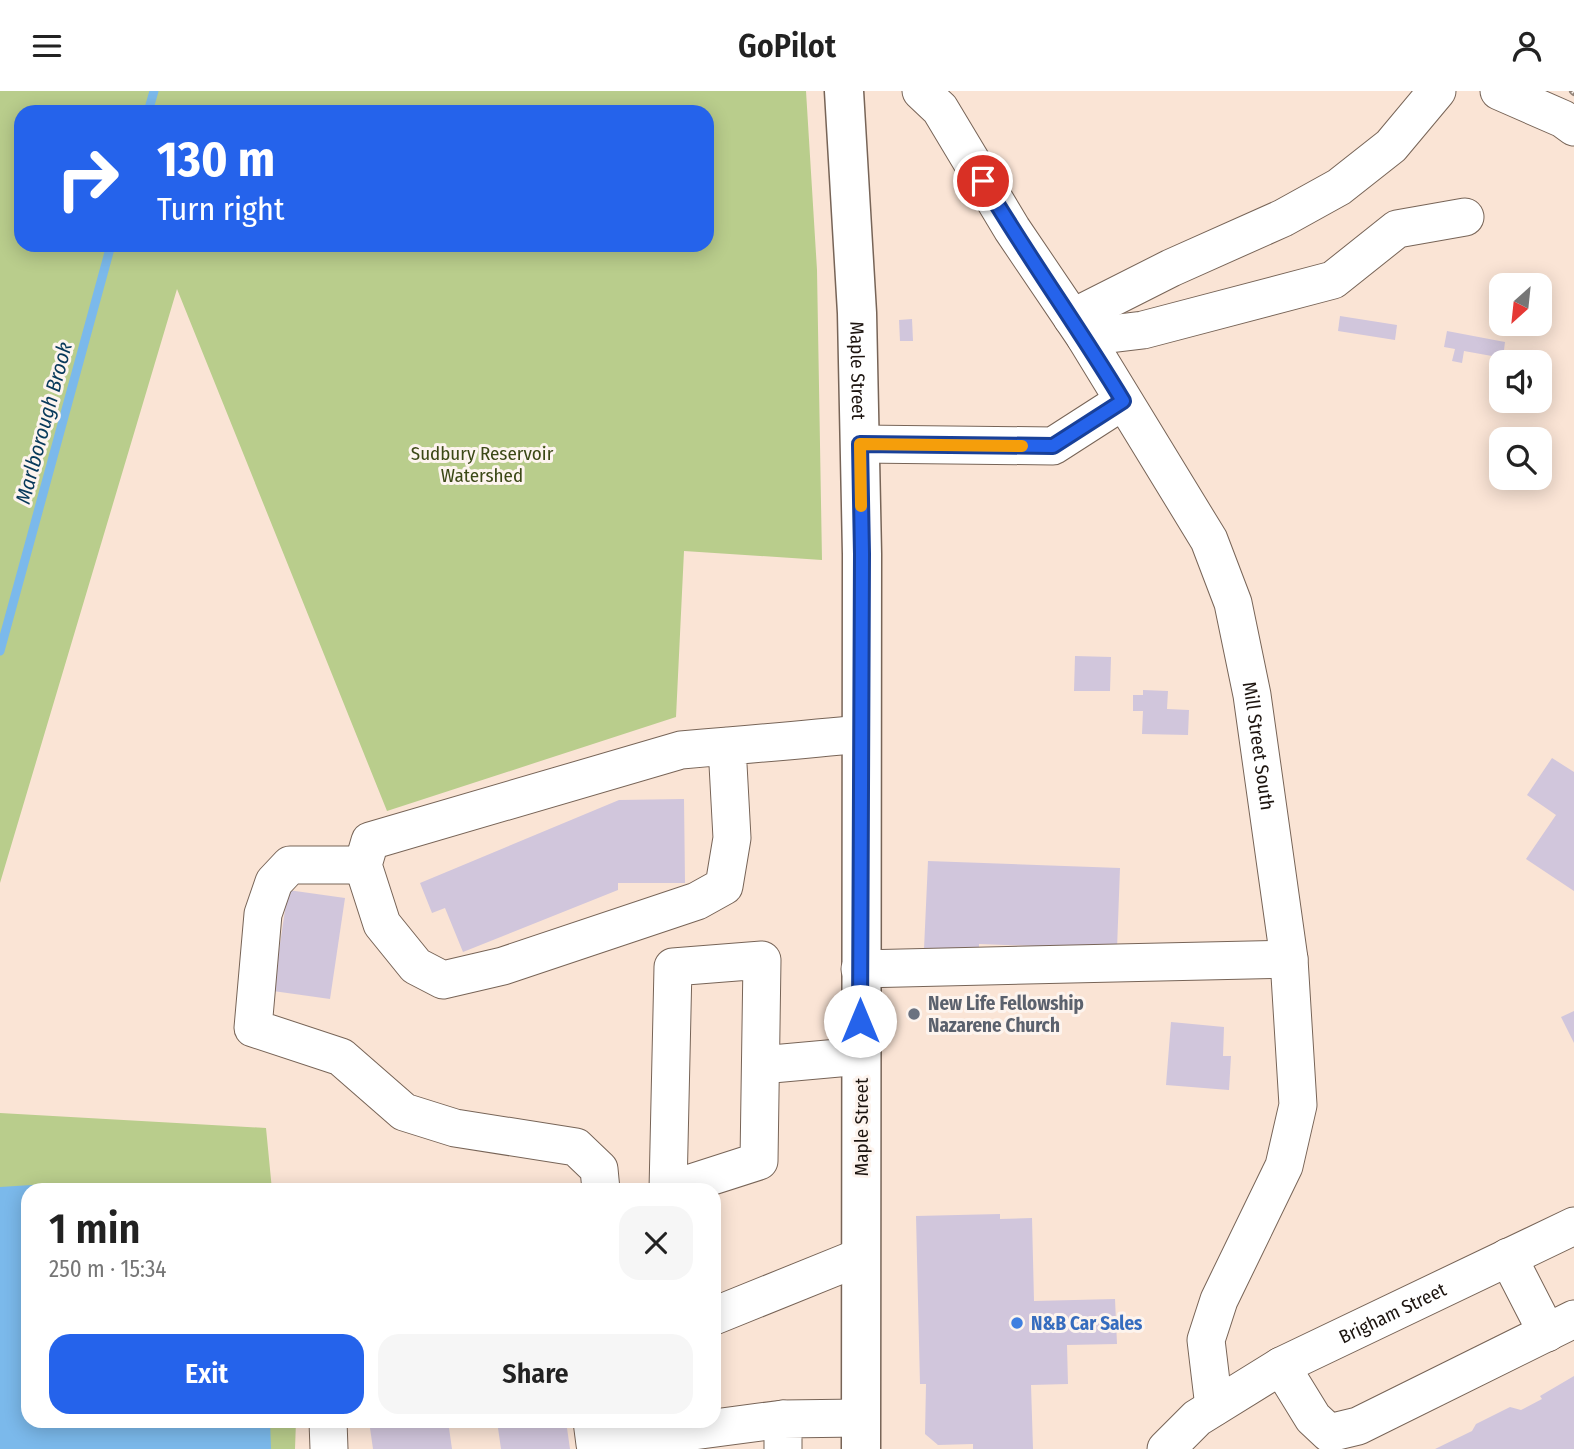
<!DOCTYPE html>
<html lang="en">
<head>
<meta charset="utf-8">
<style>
  :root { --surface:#fff; --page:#f6f6f6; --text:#222; --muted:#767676; --accent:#2563eb }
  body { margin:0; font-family:"Fira Sans Condensed",sans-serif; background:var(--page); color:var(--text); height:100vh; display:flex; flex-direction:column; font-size:26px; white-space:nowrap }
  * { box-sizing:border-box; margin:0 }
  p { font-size:23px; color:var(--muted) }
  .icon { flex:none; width:38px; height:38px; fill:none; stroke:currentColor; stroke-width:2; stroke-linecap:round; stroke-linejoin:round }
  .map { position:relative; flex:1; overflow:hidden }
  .drawer { position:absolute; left:21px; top:1092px; width:700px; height:245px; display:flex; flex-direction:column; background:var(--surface); border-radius:21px; box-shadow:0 4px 18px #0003 }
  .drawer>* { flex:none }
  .guide { position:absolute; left:14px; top:14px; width:700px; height:147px; border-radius:21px; box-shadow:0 4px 18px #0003; background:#2563eb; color:#fff; overflow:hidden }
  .needle { width:46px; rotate:207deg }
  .controls { position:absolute; left:1489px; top:182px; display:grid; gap:14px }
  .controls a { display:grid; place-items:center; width:63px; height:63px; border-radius:14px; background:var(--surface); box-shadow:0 4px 18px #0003; font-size:35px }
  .pin { position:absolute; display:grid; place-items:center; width:60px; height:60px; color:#fff; margin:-30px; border:4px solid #fff; border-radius:50%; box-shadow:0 2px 7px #0007 }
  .me { position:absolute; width:77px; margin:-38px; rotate:0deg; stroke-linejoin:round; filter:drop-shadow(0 0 5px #0008) }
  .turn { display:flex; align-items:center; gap:24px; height:147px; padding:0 28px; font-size:32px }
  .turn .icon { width:91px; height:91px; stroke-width:2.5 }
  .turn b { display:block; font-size:49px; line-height:60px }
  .round { display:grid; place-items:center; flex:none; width:74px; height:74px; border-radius:21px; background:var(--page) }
  .headline { display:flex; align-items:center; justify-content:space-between; height:119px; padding:0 28px }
  h1 { font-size:42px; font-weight:600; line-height:52px }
  .action { display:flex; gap:14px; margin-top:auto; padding:14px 28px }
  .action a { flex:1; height:80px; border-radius:21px; background:var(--accent); color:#fff; font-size:28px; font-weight:600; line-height:80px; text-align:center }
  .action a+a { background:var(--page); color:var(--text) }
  header { display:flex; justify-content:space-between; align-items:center; height:91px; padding:0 28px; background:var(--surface); font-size:32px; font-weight:600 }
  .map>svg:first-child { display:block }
  .green { fill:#b9cd8c; fill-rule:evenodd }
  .water { fill:#7bb9eb }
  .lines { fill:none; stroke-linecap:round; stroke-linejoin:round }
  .stream { stroke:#7bb9eb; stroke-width:9 }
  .building { fill:#d1c6dc }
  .minor-casing { stroke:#776457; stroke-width:39 }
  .major-casing { stroke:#776457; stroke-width:41 }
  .minor { stroke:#fff; stroke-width:37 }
  .major { stroke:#fff; stroke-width:38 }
  .rail-casing { stroke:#938479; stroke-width:8 }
  .rail { stroke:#fdf4ee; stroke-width:5; stroke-dasharray:16; stroke-linecap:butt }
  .route-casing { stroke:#184099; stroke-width:18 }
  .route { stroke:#2563eb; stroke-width:12 }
  .slow { stroke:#f59e0b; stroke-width:12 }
  .worship-dot { fill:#6b7280; stroke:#fdf4ee; stroke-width:2.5 }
  .shop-dot { fill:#3f7fe0; stroke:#fdf4ee; stroke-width:2.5 }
  .labels { text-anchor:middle; stroke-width:6; stroke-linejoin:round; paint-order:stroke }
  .street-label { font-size:19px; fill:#1c140f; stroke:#fdf4ee }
  .park-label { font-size:19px; fill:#3b4815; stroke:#fdf4ee }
  .worship-label { font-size:19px; font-weight:bold; fill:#5b616d; stroke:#fdf4ee; text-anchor:start }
  .shop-label { font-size:19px; font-weight:bold; fill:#366cbe; stroke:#fdf4ee; text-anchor:start }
  .water-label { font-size:21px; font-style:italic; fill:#07395a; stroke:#fdf4ee }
</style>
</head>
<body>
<header><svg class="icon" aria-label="menu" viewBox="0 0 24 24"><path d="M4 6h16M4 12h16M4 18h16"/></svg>GoPilot<svg class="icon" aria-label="person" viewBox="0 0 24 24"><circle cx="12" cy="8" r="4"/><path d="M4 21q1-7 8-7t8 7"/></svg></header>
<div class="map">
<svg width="1574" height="1358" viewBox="0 0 1574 1358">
  <rect width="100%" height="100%" fill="#fae4d5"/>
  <!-- green -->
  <g class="green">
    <path d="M0,0H806L817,179L822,469L684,460L676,626L387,720L177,198L0,792ZM21,21H707V154H21Z"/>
    <path d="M0,1022L266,1037L272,1099H28V1330H296L295,1358H0Z"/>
  </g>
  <!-- water -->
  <path class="water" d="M47,1093L91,1099H28V1330H270L271,1358H0V1096Z"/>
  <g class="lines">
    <!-- stream -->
    <g class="stream">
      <path d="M148,21L154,0"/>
      <path d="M0,560L111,154"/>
    </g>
  </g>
  <!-- building -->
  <g class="building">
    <path d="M1340,225L1397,234L1395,249L1338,240Z"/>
    <path d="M912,228L913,250H900L899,229Z"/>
    <path d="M1447,240L1505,251L1503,267L1464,260L1462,272L1452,270L1455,258L1444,256Z"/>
    <path d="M1075,565L1111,566L1110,600H1074Z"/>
    <path d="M1143,599L1168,600L1167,618L1189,619L1188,644L1142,643L1143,620H1133V604H1143Z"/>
    <path d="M1552,667L1574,681V800L1526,768L1556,724L1527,704Z"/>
    <path d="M684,708L685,792H618V799L463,861L445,817L432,822L420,792L619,709Z"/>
    <path d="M928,770L1120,777L1117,858L979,853V860L924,858Z"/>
    <path d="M288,799L345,807L330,908L273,900Z"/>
    <path d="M1574,920V952L1561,926Z"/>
    <path d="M1171,931L1224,936L1223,965H1231L1229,999L1166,994Z"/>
    <path d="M1000,1123V1128L1032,1127L1034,1210L1115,1208L1117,1253L1067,1254L1068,1293L1031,1294L1033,1358H973V1353L938,1354L925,1343L926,1293H920L916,1125Z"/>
    <path d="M1574,1285V1358H1435L1472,1340L1476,1333L1510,1316L1521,1319L1542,1308L1540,1305Z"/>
    <path d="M369,1330H448L452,1358H373Z"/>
    <path d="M497,1330H566L570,1358H501Z"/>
  </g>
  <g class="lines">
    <defs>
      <g id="minor">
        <path id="s1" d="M921,0L940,18L1012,138L1085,246L1209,449L1233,512L1252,604L1289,868L1298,1014L1284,1075L1219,1209L1206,1249L1214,1316"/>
        <path d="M1499,0L1563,28L1574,36"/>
        <path d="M1072,227L1171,177L1283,127L1339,96L1391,55L1437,0"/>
        <path d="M1085,246L1143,239L1333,189L1397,138L1465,126"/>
        <path d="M860,353L1053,355L1123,310"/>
        <path d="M727,655L732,747L724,795L697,810L503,875L443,889L416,875L382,833L363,774L370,750L681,659C741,654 801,649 861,643"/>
        <path d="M363,774H290L274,791L263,823L253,937L341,966L404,1021L455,1037L576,1056L599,1078L601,1099"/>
        <path d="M860,878L1289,868"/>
        <path d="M761,974L861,965"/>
        <path d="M668,1099L673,876L762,869L759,1070L669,1099"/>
        <path d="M1508,1166L1547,1242"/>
        <path d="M714,1225L860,1166"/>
        <path d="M1281,1275L1313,1327L1329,1342L1358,1335L1574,1228"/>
        <path d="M328,1330L329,1358"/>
        <path d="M592,1330L595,1353L783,1328"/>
        <path d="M783,1358V1328L860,1327"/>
        <path id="s2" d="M1166,1358L1197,1327L1281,1275L1574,1135"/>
      </g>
      <g id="major">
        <path id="s3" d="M844,0L857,222L862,463L861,1358"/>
      </g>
    </defs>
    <!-- minor casing -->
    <use href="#minor" class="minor-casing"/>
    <!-- major casing -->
    <use href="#major" class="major-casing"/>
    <!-- minor -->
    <use href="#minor" class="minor"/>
    <!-- major -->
    <use href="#major" class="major"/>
    <defs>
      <path id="rail" d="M1573,0L1574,1"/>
    </defs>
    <!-- rail casing -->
    <use href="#rail" class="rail-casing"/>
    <!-- rail -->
    <use href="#rail" class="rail"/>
  </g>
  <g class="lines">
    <defs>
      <path id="route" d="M860,930L862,463L860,353L1053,355L1123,310C1078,235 1027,165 983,90"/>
    </defs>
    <!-- route casing -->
    <use href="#route" class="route-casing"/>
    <!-- route -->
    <use href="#route" class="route"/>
    <!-- slow -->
    <path class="slow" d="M861,415L860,353L1022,355"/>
  </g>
  <!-- markers -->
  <circle class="worship-dot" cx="914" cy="923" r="7"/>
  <circle class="shop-dot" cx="1017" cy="1232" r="7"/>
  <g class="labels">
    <!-- street labels -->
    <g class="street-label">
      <text dy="7" stroke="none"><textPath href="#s3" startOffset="280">Maple Street</textPath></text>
      <text dy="7" stroke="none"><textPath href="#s1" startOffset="747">Mill Street South</textPath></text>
      <text transform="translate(861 1036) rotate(-90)" y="7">Maple Street</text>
      <text dy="7" stroke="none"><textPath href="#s2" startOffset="266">Brigham Street</textPath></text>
    </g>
    <!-- park labels -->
    <g class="park-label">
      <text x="482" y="369">Sudbury Reservoir<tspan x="482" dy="22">Watershed</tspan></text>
    </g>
    <!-- worship labels -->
    <g class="worship-label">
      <text x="928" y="919">New Life Fellowship<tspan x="928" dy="22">Nazarene Church</tspan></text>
    </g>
    <!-- shop labels -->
    <g class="shop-label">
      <text x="1031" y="1239">N&amp;B Car Sales</text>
    </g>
    <!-- water labels -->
    <g class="water-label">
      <text transform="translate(44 332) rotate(-75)" y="7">Marlborough Brook</text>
    </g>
  </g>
</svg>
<div class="controls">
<a><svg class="needle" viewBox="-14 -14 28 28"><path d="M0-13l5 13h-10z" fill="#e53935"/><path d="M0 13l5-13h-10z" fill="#767676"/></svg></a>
<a><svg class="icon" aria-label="sound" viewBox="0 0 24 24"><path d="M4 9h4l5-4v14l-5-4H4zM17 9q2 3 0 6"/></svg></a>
<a><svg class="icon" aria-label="search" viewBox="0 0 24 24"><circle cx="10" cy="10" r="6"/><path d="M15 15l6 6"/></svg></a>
</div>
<div class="pin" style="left:983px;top:90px;background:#d93025"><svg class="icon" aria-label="arrive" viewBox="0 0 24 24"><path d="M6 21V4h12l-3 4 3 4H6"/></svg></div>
<svg class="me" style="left:860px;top:930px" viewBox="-20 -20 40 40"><circle r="19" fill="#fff"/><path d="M0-13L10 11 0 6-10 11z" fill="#2563eb"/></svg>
<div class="guide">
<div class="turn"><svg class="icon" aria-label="right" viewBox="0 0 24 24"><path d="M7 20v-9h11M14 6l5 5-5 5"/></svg><div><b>130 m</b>Turn right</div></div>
</div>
<section class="drawer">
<div class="headline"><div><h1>1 min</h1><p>250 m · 15:34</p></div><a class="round"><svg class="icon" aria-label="close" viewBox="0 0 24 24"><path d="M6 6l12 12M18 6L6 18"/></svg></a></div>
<div class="action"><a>Exit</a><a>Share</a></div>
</section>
</div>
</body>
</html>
